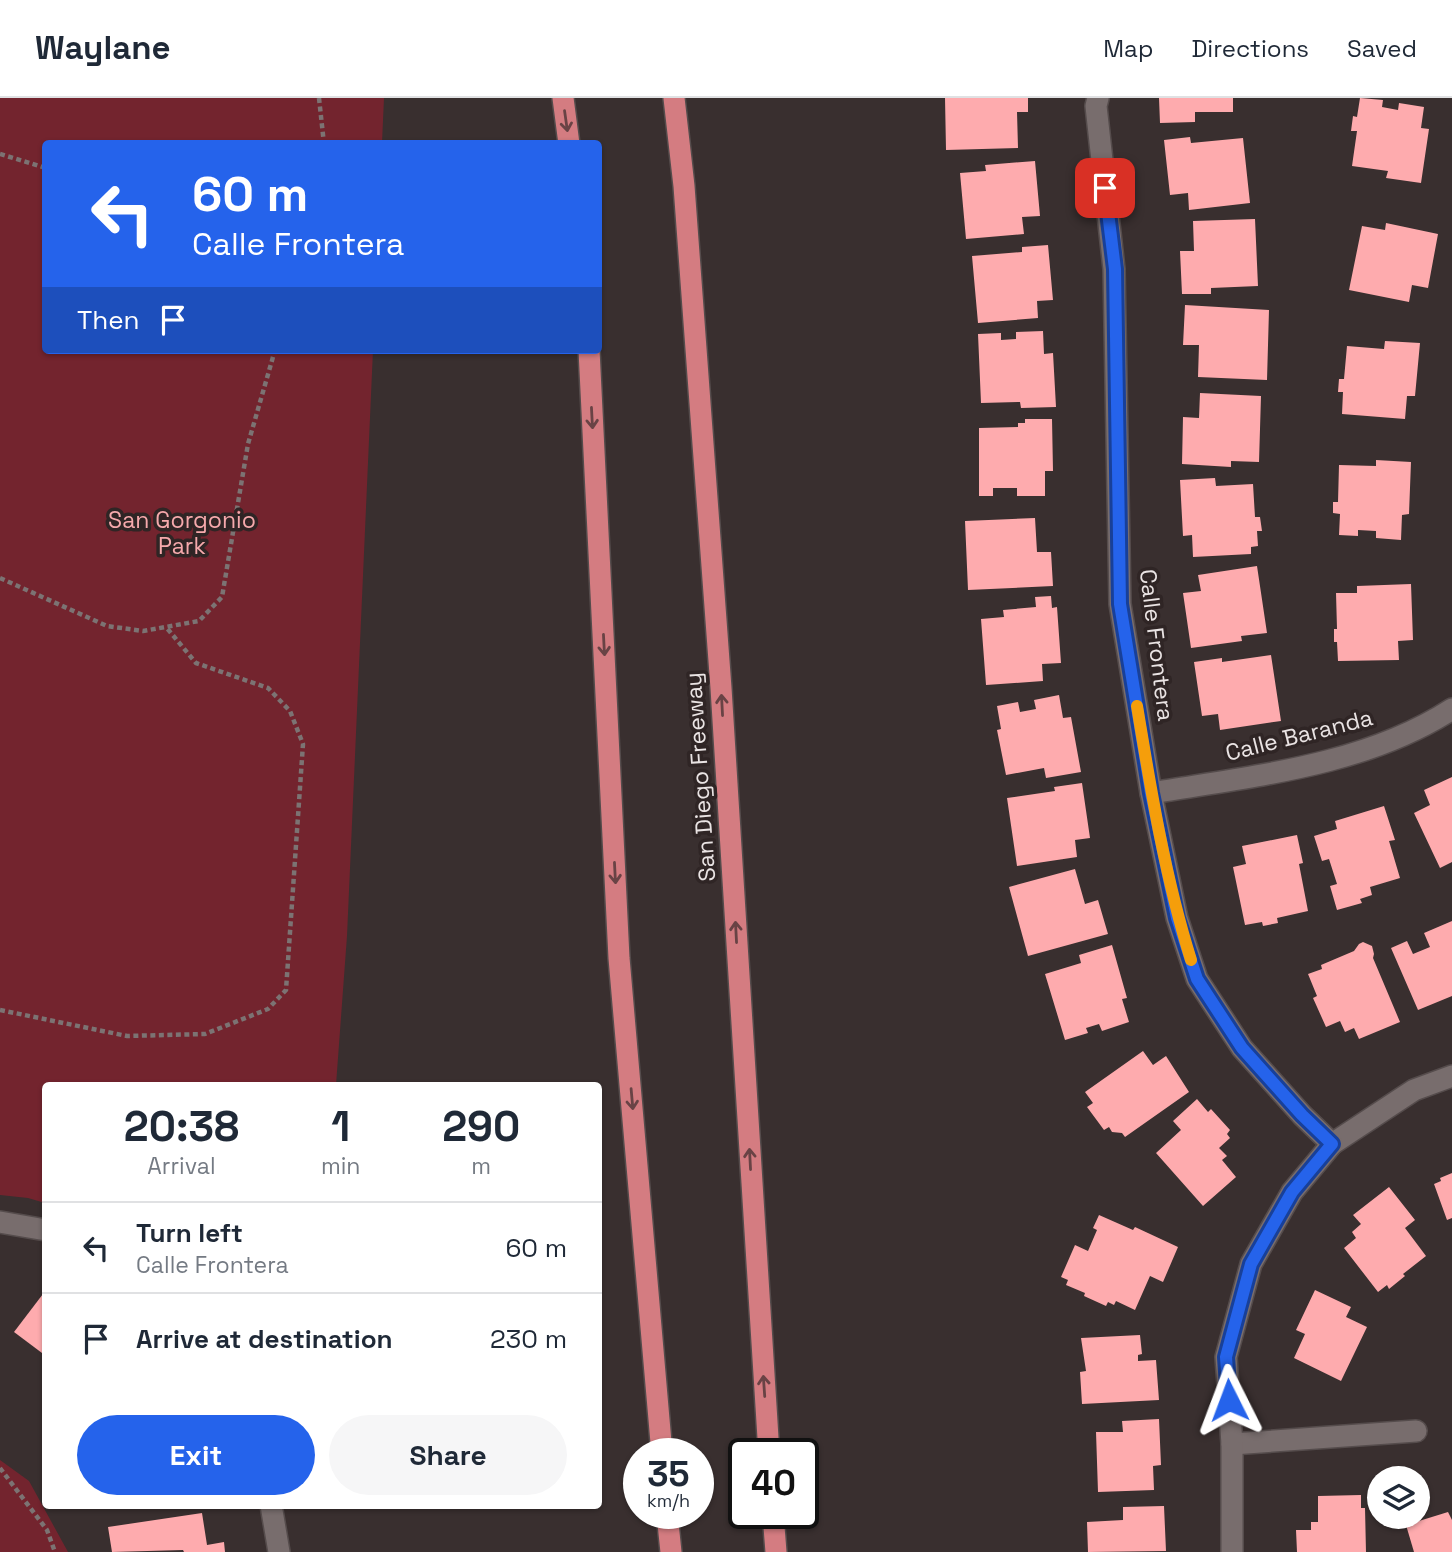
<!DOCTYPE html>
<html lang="en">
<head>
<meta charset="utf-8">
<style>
  :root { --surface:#fff; --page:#f6f6f7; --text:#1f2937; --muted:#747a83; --line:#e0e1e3; --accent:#2563eb }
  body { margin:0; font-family:"Space Grotesk",sans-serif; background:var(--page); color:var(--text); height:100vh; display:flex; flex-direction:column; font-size:26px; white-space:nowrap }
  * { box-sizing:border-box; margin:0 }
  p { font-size:23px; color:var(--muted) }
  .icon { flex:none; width:38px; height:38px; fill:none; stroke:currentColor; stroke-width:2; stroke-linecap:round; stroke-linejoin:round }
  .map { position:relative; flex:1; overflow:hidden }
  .drawer { position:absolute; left:42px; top:984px; width:560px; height:427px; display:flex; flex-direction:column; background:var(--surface); border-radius:7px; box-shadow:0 2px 5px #0004 }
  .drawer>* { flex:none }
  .top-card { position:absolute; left:42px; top:42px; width:560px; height:214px; border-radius:7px; box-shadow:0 2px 5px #0004; background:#2563eb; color:#fff; overflow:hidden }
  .fabs { position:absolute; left:1367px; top:1368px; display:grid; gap:14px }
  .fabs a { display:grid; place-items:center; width:63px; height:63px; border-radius:50%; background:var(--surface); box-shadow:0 2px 5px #0004; font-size:35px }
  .speed { position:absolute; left:623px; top:1340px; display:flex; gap:14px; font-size:35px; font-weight:700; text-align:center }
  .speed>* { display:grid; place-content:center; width:91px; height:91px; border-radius:50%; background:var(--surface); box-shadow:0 2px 5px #0004; line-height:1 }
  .speed small { font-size:18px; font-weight:400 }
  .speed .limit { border:4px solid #111; border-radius:10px; background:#fff; color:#111 }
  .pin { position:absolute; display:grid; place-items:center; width:60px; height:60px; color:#fff; margin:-30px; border-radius:14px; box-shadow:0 4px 10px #0006 }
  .me { position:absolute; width:77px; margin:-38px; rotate:357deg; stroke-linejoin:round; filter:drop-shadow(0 0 5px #0008) }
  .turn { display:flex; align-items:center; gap:24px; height:147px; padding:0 35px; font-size:32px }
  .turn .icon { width:91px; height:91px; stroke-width:2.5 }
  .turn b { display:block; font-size:49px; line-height:60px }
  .then { display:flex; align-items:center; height:66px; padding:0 35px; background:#0003; gap:14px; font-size:26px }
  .eta { display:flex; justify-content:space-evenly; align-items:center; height:119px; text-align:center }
  .eta b { font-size:42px; font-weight:700; line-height:49px }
  .primary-button { display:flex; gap:14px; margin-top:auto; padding:14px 35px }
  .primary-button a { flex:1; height:80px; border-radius:42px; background:var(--accent); color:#fff; font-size:28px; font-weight:700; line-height:80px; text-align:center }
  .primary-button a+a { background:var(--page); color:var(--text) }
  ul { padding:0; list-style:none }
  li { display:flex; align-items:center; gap:21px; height:91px; padding:0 35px; border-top:2px solid var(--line) }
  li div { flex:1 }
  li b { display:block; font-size:26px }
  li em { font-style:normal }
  header { display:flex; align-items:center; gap:42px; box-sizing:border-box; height:98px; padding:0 35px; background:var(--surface); border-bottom:2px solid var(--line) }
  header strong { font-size:33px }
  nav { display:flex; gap:38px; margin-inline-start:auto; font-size:24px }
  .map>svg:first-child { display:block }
  .green { fill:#73242e }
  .building { fill:#feabae }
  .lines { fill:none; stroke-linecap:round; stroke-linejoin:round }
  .minor-casing { stroke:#554c4c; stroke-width:24 }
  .highway-casing { stroke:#554c4c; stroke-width:24 }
  .path { stroke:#7c7373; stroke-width:4.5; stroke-dasharray:5 3.5; stroke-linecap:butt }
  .minor { stroke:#786d6d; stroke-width:21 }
  .highway { stroke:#d47c81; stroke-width:21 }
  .oneway { stroke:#694345 }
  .route-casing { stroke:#184099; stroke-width:18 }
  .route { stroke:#2563eb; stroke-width:12 }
  .slow { stroke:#f59e0b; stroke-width:12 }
  .labels { text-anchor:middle; stroke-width:7; stroke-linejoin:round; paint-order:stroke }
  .park-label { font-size:23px; fill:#f6a9ac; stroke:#2f2525 }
  .street-label { font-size:23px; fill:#eae4e4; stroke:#2f2525 }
</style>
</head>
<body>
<header>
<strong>Waylane</strong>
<nav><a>Map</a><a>Directions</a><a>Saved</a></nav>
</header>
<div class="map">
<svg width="1452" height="1454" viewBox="0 0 1452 1454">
  <rect width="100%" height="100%" fill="#392f2f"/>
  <!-- green -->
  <g class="green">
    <path d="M0,0H384L382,45L46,46V252H373L347,838L336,987H46L45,1105L28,1100L0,1097Z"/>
    <path d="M0,1362L29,1383L68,1454H0Z"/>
  </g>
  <!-- building -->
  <g class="building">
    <path d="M945,0H1028V14H1017L1018,50L946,52Z"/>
    <path d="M1159,0H1233V14H1195V24L1160,25Z"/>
    <path d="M1360,0L1383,2L1382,9L1398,12L1399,5L1424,9L1421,30L1429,31L1421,85L1386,80L1388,73L1352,68L1357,33H1351L1353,18L1357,19Z"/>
    <path d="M1190,39L1191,45L1243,40L1250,105L1189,112L1188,95L1170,97L1164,42Z"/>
    <path d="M1035,63L1040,118L1022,119L1024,136L966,141L960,75L986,73L985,67Z"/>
    <path d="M1255,121L1258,188L1211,190V196H1182L1180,153H1194L1193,123Z"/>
    <path d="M1386,125L1438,136L1428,190L1412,187L1409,204L1349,192L1362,128L1385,132Z"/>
    <path d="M1048,147L1053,202L1037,203L1038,220L978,225L972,158L1022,154V149Z"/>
    <path d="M1185,207L1269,212L1267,282L1198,279L1199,247H1183Z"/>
    <path d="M1043,233L1044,256L1053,255L1056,309L1021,310L1020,304L981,305L978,236L1001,235V242L1016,241V234Z"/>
    <path d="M1385,243L1420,245L1415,298H1407L1405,321L1342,316L1343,294H1338L1339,281H1344L1347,248L1384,251Z"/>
    <path d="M1200,295L1261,298L1259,364L1231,363V369L1182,366L1183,319L1199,320Z"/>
    <path d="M1025,321H1052L1053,373H1045V398H1017V390H993V398H979V330L1018,329V325H1025Z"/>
    <path d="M1376,362L1411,364L1409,416L1402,417L1401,442L1376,440V433L1358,432V438L1339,437L1340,416L1333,415V404H1338L1339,367L1376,368Z"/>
    <path d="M1215,380L1216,388L1253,386L1255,419H1260L1262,433H1257L1258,448L1251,449V456L1193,459L1192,437L1183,438L1180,382Z"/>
    <path d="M1035,420L1037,454H1051L1053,488L968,492L965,423Z"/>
    <path d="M1257,468L1267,535L1241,538L1242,543L1191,550L1183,495L1201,493L1198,477Z"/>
    <path d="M1411,486L1413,542L1398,543L1399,562L1338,563L1337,544H1334V531H1337L1336,495H1357V488Z"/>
    <path d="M1051,498L1052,510L1057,509L1061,565L1042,566L1043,583L986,587L981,521L1004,519L1003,512L1036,509L1035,499Z"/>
    <path d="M1271,557L1281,623L1220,632L1218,616L1202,618L1194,564L1222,560V564Z"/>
    <path d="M1059,597L1063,620L1071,619L1081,674L1046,680L1044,670L1006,677L997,632L1001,631L997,608L1018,604L1020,614L1036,611L1034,602Z"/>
    <path d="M1452,679V764L1440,770L1414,715L1430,707L1424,692Z"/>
    <path d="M1082,685L1090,740L1075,742L1077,759L1017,768L1007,700L1055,693L1054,689Z"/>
    <path d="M1384,708L1395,742L1389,743L1400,780L1370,789L1372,797L1360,801L1362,805L1337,812L1330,788L1337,786L1329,761L1322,763L1314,738L1337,731L1335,723Z"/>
    <path d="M1297,737L1303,765L1299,766L1308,813L1277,820L1278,825L1263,828L1262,824L1245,827L1233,769L1246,766L1242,748Z"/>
    <path d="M1075,771L1085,806L1098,802L1108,836L1028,858L1009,789Z"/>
    <path d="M1452,823V898L1418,912L1391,850L1407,843L1413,856L1430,849L1424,835Z"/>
    <path d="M1363,844L1372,848L1374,856L1373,860L1400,924L1359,941L1354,930L1345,934L1340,923L1326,929L1313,900L1317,898L1308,876L1322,871L1321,867L1354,853L1359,846Z"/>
    <path d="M1112,847L1127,900L1122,901L1129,924L1102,933L1099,926L1086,930L1088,935L1065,942L1045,876L1081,865L1079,857Z"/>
    <path d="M1143,953L1153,967L1166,958L1189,994L1125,1039L1122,1035L1112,1034L1109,1029L1104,1032L1087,1009L1093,1005L1085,994Z"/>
    <path d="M1197,1001L1208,1014L1211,1011L1230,1032L1227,1036L1230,1040L1219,1050L1227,1058L1222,1062L1236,1079L1203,1108L1156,1055L1181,1032L1173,1023Z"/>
    <path d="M1452,1075V1120L1447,1122L1434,1086L1441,1083L1440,1080Z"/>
    <path d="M1389,1089L1415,1122L1405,1130L1426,1158L1403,1176L1405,1178L1389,1191L1387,1187L1378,1194L1344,1150L1356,1140L1352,1134L1361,1126L1353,1117Z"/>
    <path d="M1099,1117L1133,1132L1135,1129L1178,1149L1163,1184L1150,1178L1135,1212L1116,1203L1114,1207L1108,1204L1106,1208L1084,1198L1085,1195L1066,1187L1068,1182L1061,1179L1075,1147L1088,1153L1097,1132L1093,1130Z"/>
    <path d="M46,1192V1258L14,1234Z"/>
    <path d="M1315,1192L1351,1209L1346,1219L1367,1229L1341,1283L1294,1260L1305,1236L1296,1232Z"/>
    <path d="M1140,1237L1142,1256L1138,1257V1263L1156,1262L1159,1302L1082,1306L1080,1274L1086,1273L1081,1240Z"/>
    <path d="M1159,1321L1161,1367L1153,1368L1154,1392L1098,1394L1096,1334H1123L1122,1323Z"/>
    <path d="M1361,1397V1410H1365L1366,1454H1297L1296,1432H1311V1424H1318V1398Z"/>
    <path d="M1164,1408L1166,1453L1088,1454L1087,1424L1123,1422V1409Z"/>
    <path d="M1448,1414L1452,1422V1454H1414L1406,1427Z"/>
    <path d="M202,1415L207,1447L224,1444L225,1454H184L183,1452L112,1454L108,1429Z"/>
  </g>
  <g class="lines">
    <defs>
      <g id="minor">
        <path d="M1098,0L1096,8L1114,171L1120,506L1151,695L1177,820L1197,881L1242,950L1302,1017L1332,1046L1414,992L1452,978"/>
        <path d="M1151,695C1252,678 1364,668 1452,611"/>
        <path d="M0,1124L46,1132"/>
        <path d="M1232,1346L1416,1333"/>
        <path d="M271,1407L279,1454"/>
        <path d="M1232,1454V1346L1226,1259L1251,1166L1292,1094L1332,1046"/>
      </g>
      <g id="highway">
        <path d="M563,0L569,46"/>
        <path d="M674,0L684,88L721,590L769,1356"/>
        <path d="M589,252L619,860L662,1356"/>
        <path d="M667,1416L671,1454"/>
        <path d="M773,1416L776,1454"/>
      </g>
    </defs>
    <!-- minor casing -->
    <use href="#minor" class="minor-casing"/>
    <!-- highway casing -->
    <use href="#highway" class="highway-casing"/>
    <!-- path -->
    <g class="path">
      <path d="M319,0L324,46"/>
      <path d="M0,56L46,70"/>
      <path d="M0,480L107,528L143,533L199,523L222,499L248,346L275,252"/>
      <path d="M0,912L127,938L205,936L268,911L286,892L303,646L290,613L268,590L196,565L166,529"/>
      <path d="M0,1370L47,1432L55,1454"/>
    </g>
    <!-- minor -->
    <use href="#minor" class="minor"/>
    <!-- highway -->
    <use href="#highway" class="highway"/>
  </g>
  <!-- one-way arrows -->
  <defs><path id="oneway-shaft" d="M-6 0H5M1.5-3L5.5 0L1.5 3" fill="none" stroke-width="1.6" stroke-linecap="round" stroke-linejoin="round" transform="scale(1.75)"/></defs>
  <g class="oneway">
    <use href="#oneway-shaft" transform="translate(566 23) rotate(82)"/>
    <use href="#oneway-shaft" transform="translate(592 320) rotate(87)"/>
    <use href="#oneway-shaft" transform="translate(604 547) rotate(87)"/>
    <use href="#oneway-shaft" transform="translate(722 607) rotate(-93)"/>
    <use href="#oneway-shaft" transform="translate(615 775) rotate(87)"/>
    <use href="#oneway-shaft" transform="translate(736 834) rotate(-93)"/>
    <use href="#oneway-shaft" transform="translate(632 1001) rotate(85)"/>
    <use href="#oneway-shaft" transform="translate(750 1061) rotate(-93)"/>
    <use href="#oneway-shaft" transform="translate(764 1288) rotate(-94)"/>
  </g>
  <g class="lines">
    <defs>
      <path id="route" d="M1105,90L1115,171L1120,506L1151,695L1177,820L1197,881L1242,950L1302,1017L1332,1046L1292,1094L1251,1166L1226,1259L1229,1302"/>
    </defs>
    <!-- route casing -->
    <use href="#route" class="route-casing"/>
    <!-- route -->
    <use href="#route" class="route"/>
    <!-- slow -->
    <path class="slow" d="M1137,608C1151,693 1165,779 1191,862"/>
  </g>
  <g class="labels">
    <!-- park labels -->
    <g class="park-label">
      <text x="182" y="430">San Gorgonio<tspan x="182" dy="26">Park</tspan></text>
    </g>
    <!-- street labels -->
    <g class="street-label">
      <text transform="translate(1157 547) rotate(83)" y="8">Calle Frontera</text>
      <text transform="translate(1299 637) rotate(-14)" y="8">Calle Baranda</text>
      <text transform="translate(700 679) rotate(-94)" y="8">San Diego Freeway</text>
    </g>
  </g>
</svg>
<div class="fabs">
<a><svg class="icon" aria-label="layers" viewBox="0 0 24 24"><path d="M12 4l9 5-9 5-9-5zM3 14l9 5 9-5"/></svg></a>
</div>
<div class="speed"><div>35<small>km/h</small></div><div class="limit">40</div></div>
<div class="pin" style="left:1105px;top:90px;background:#d93025"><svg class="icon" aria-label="arrive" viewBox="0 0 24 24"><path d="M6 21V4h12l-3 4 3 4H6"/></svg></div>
<svg class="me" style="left:1229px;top:1302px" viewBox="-20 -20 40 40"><path d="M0-17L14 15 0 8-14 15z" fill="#2563eb" stroke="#fff" stroke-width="4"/></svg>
<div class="top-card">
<div class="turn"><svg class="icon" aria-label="left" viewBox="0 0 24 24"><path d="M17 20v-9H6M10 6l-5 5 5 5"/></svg><div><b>60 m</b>Calle Frontera</div></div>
<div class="then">Then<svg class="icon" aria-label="arrive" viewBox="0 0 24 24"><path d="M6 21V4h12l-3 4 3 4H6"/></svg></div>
</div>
<section class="drawer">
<div class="eta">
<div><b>20:38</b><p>Arrival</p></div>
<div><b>1</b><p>min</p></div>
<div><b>290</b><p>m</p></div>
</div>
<ul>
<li><svg class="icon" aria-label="left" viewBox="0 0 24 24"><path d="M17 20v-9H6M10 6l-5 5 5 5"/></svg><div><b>Turn left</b><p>Calle Frontera</p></div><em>60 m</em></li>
<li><svg class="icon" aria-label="arrive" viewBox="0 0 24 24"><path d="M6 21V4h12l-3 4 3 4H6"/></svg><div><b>Arrive at destination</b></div><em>230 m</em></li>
</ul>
<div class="primary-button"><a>Exit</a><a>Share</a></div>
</section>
</div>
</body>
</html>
